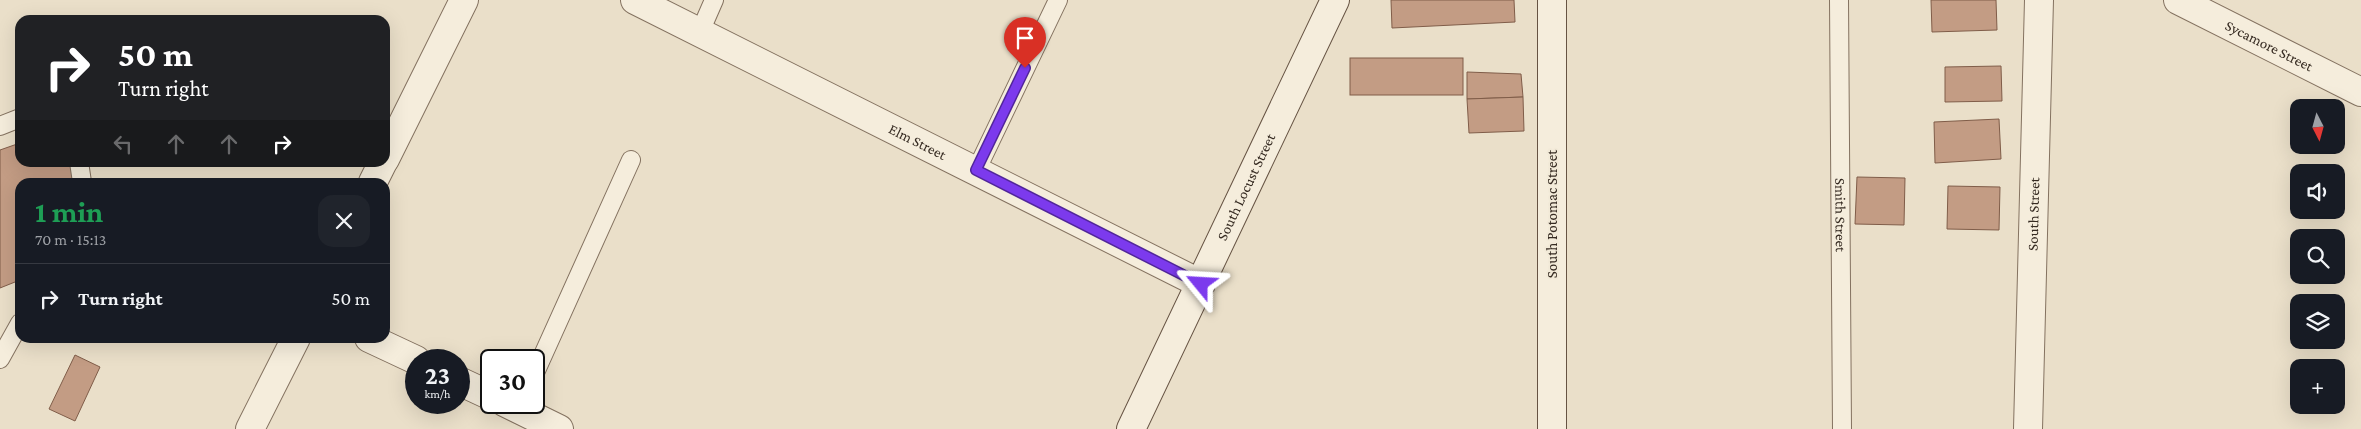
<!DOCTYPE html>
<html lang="en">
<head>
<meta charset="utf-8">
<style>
  :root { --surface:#171b24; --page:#20242c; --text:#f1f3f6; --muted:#9ea1a6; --line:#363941 }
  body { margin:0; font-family:"Crimson Pro",serif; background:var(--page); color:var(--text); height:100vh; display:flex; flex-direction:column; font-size:19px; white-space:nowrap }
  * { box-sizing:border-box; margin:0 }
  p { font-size:16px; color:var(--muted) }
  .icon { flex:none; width:28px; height:28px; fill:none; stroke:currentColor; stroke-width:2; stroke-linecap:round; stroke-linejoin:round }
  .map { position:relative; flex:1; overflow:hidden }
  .details { position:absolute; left:15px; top:178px; width:375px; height:165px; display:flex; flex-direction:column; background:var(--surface); border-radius:15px; box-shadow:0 5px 20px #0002 }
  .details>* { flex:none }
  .guide { position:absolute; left:15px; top:15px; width:375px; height:152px; border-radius:15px; box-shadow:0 5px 20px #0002; background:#202124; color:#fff; overflow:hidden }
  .needle { width:32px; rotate:174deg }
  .controls { position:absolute; left:2290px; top:99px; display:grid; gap:10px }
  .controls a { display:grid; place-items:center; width:55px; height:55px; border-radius:10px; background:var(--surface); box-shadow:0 5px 20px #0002; font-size:25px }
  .speed { position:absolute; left:405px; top:349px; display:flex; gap:10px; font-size:25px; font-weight:700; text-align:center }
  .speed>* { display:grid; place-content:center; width:65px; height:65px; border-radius:50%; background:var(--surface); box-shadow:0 5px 20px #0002; line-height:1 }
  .speed small { font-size:12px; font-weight:400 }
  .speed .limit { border:2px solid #111; border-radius:8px; background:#fff; color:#111 }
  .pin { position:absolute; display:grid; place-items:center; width:42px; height:42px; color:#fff; margin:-51px -21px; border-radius:50% 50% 50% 0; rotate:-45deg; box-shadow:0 0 5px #0007 }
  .pin .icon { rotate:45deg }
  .me { position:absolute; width:55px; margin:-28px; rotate:297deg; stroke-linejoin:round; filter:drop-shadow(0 0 4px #0008) }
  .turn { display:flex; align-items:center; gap:18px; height:105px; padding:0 20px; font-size:22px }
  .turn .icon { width:65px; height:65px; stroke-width:2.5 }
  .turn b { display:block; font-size:35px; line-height:42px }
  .lanes { display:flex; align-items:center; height:48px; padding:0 20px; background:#0003; justify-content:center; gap:25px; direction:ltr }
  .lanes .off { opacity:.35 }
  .round { display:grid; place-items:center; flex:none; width:52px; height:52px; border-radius:15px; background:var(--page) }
  .summary { display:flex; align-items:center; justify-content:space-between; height:85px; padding:0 20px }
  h1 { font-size:30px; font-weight:700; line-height:38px; color:#1e9e55 }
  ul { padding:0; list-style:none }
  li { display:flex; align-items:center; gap:15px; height:70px; padding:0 20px; border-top:1px solid var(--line) }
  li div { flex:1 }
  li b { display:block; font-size:19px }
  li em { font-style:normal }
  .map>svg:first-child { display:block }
  .building { fill:#c39c84; stroke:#805d49 }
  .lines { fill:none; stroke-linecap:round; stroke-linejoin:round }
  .lane-casing { stroke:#847260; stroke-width:20 }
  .street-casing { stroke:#847260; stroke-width:30 }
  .secondary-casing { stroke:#665343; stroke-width:30 }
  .lane { stroke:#f5eddc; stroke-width:18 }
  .street { stroke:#f5eddc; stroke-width:28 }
  .secondary { stroke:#f5eddc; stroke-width:28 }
  .route-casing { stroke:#51269a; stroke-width:12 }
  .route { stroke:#7c3aed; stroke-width:9 }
  .labels { text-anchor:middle; stroke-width:4; stroke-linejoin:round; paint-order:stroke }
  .street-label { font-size:15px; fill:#362b22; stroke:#f2ead8 }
</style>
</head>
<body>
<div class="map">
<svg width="2361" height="429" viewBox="0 0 2361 429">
  <rect width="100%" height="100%" fill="#eadfc9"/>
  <!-- building -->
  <g class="building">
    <path d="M1391,0H1514L1515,22L1392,28Z"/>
    <path d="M1931,0H1996L1997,30L1932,32Z"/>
    <rect x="1350" y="58" width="113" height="37"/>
    <path d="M2001,66L2002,101L1945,102V67Z"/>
    <path d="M1467,72L1521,74L1523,97L1467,99Z"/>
    <path d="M1523,97L1524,131L1469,133L1467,99Z"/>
    <path d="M1999,119L2001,159L1935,163L1934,122Z"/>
    <path d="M20,143V162H73L74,182H20V213L17,214L20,221V280L0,288V150Z"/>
    <path d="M1857,177L1905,178L1904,225L1855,224Z"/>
    <path d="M1948,186L2000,187L1999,230L1947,229Z"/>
    <path d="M75,355L100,367L75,421L49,409Z"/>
  </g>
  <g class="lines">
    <defs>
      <g id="lane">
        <path id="s1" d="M1839,0L1842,429"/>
        <path d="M700,32L714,0"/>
        <path d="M0,126L20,118"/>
        <path d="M79,162L82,182"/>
        <path d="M976,171L1058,0"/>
        <path d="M0,359L20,323"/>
        <path d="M534,375L631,160"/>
      </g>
      <g id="street">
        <path id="s2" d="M635,0L1201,284"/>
        <path id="s3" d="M2178,0L2361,92"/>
        <path d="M385,159L464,0"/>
        <path d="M373,182L383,162"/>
        <path d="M369,338L416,360"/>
        <path d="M459,381L491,396"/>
        <path d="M504,402L559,429"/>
        <path d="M250,429L296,338"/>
        <path id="s4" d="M2028,429L2039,0"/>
      </g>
      <g id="secondary">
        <path id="s5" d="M1131,429L1335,0"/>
        <path d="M1552,429V0"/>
      </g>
    </defs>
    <!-- lane casing -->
    <use href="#lane" class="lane-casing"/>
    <!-- street casing -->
    <use href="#street" class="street-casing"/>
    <!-- secondary casing -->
    <use href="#secondary" class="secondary-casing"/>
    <!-- lane -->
    <use href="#lane" class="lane"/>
    <!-- street -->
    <use href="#street" class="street"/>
    <!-- secondary -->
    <use href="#secondary" class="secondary"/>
  </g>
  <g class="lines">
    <defs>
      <path id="route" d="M1025,68L976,170L1201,284"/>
    </defs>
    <!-- route casing -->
    <use href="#route" class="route-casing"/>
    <!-- route -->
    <use href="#route" class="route"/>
  </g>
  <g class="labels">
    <!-- street labels -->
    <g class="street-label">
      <text dy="5" stroke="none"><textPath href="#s3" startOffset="102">Sycamore Street</textPath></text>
      <text dy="5" stroke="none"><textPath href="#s2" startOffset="316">Elm Street</textPath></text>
      <text dy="5" stroke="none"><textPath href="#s5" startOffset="268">South Locust Street</textPath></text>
      <text transform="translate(1552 214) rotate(-90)" y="5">South Potomac Street</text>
      <text dy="5" stroke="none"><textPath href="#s1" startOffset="215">Smith Street</textPath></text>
      <text dy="5" stroke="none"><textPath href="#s4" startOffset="215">South Street</textPath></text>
    </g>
  </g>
</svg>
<div class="controls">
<a><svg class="needle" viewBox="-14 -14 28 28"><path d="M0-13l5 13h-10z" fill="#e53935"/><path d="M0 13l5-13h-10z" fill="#9ea1a6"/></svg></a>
<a><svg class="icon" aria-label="sound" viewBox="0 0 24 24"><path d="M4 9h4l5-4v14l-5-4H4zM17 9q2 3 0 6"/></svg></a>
<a><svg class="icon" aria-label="search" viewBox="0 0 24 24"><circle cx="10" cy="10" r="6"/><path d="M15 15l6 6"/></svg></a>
<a><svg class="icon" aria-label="layers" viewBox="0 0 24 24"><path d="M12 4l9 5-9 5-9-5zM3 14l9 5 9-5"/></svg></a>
<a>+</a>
</div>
<div class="speed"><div>23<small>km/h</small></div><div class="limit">30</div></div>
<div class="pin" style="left:1025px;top:68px;background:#d93025"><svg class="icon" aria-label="arrive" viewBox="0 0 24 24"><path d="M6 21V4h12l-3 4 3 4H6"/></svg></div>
<svg class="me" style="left:1201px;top:284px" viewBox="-20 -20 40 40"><path d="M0-17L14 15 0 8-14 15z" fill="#7c3aed" stroke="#fff" stroke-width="4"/></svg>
<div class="guide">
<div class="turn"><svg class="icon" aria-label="right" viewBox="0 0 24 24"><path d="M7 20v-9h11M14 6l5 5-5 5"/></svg><div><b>50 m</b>Turn right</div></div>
<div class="lanes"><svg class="icon off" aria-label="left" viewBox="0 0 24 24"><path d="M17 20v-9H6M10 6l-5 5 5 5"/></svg><svg class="icon off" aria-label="ahead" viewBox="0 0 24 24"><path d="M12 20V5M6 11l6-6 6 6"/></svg><svg class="icon off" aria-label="ahead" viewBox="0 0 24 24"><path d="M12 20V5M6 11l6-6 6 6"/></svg><svg class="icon" aria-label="right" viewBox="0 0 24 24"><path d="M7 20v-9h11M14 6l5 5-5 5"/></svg></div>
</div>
<section class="details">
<div class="summary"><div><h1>1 min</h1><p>70 m · 15:13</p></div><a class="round"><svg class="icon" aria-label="close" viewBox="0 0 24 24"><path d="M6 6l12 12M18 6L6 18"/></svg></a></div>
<ul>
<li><svg class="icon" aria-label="right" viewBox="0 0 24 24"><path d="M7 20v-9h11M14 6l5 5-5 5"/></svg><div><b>Turn right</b></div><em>50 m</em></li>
</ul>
</section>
</div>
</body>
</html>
